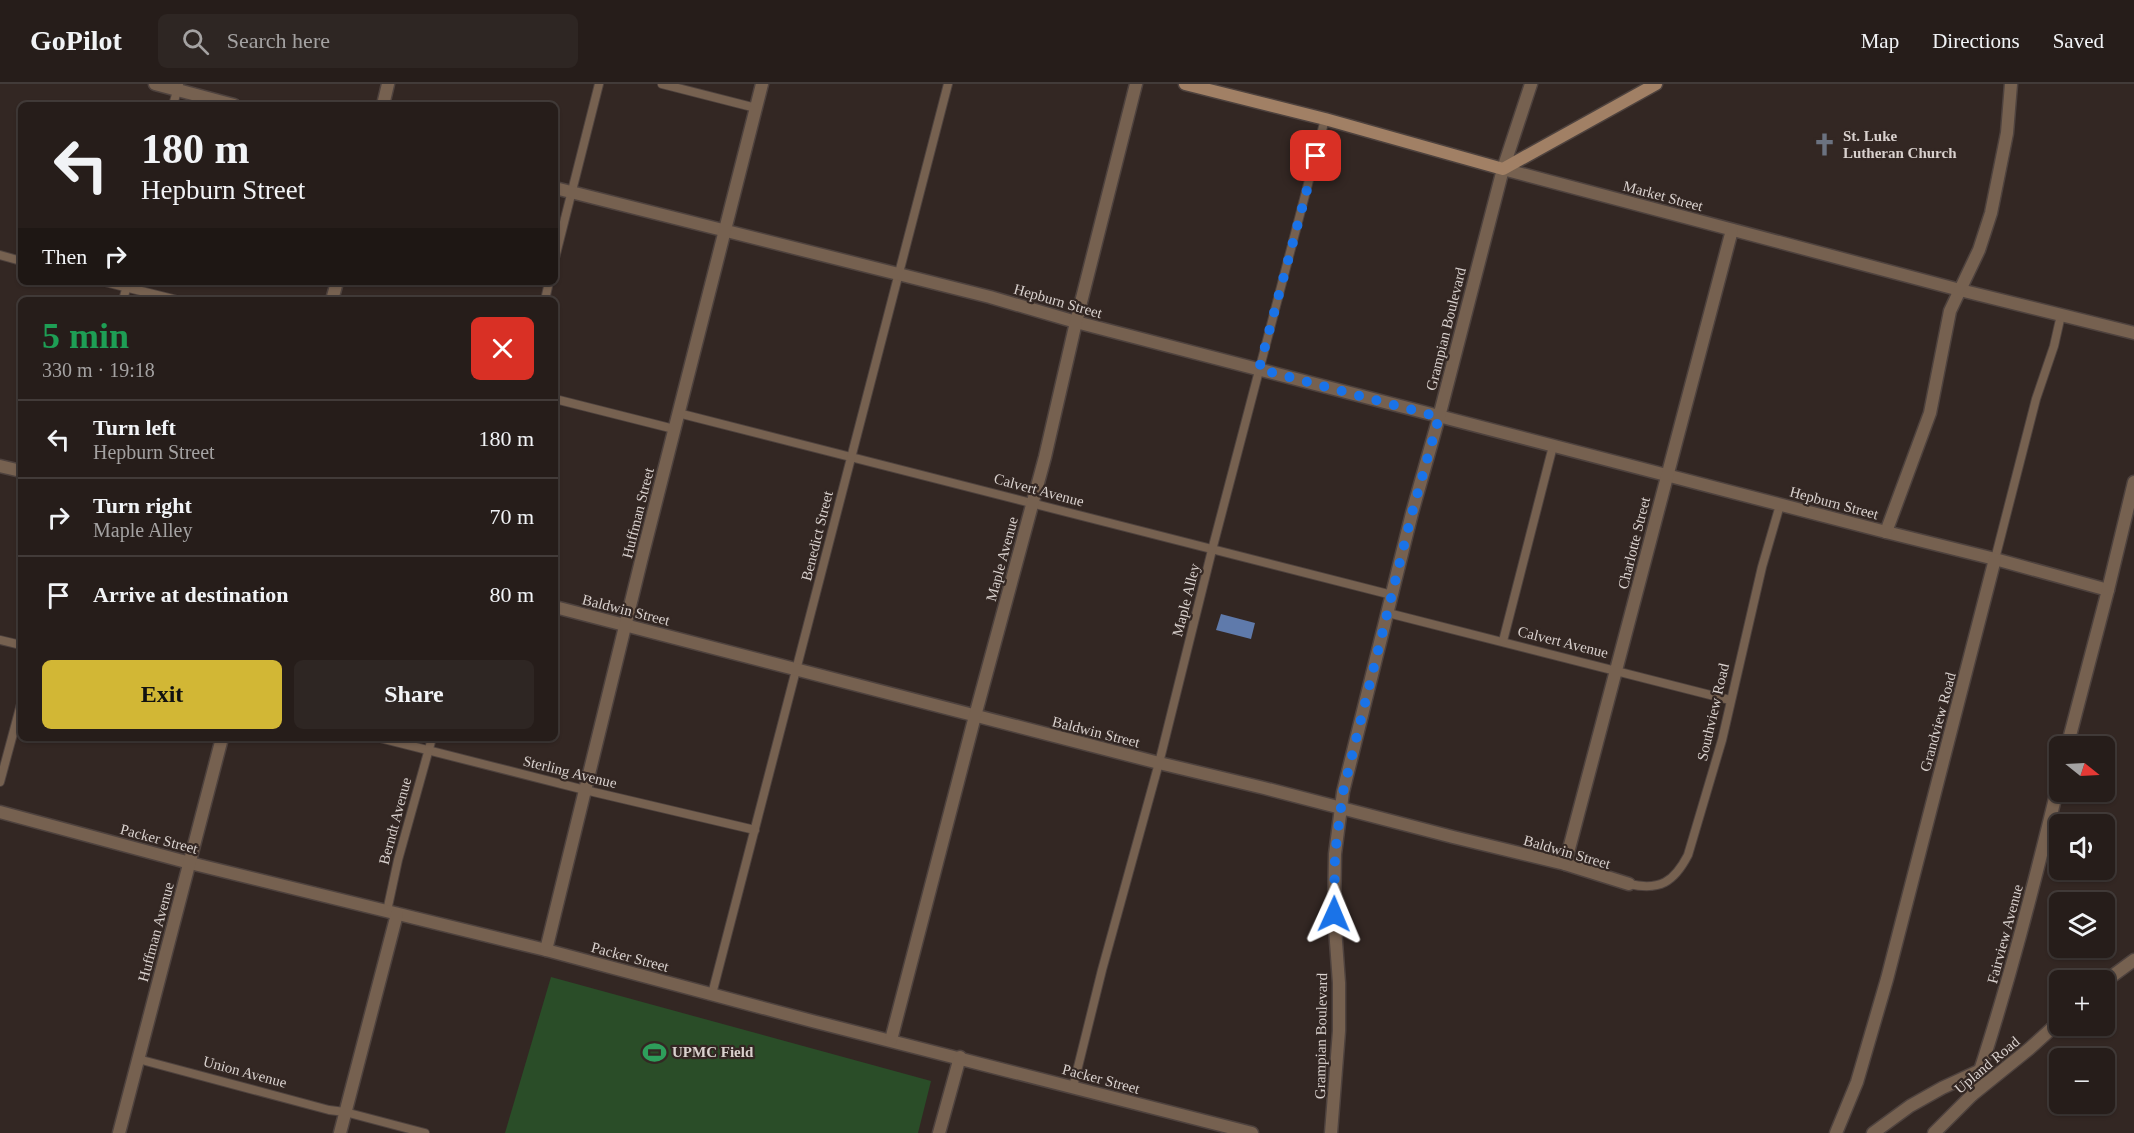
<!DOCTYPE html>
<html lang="en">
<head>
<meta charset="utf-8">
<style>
  :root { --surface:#261d1a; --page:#2e2623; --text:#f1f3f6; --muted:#a4a2a2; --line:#423b39; --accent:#d2b735 }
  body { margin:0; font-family:Georgia,serif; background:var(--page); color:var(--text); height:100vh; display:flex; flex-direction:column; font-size:22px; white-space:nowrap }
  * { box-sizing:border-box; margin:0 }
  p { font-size:20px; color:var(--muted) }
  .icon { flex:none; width:33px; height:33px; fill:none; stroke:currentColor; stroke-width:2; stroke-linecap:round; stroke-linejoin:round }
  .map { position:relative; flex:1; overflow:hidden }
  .sheet { position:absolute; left:18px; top:213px; width:540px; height:444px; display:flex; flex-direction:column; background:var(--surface); border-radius:9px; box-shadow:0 2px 4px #0004,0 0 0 2px var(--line) }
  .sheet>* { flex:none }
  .top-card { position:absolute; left:18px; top:18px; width:540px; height:183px; border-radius:9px; box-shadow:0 2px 4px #0004,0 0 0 2px var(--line); background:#261d1a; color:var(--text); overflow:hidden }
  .needle { width:39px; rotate:108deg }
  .tools { position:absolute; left:2049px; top:652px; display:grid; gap:12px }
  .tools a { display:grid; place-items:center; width:66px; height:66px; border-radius:9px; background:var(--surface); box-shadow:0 2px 4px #0004,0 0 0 2px var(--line); font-size:30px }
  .pin { position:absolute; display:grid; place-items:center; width:51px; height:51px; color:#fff; margin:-26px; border-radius:12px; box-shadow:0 3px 9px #0006 }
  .me { position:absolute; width:66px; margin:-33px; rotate:1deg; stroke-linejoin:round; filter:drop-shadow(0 0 4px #0008) }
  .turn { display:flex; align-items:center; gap:21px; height:126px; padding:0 24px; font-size:27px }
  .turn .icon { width:78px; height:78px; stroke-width:2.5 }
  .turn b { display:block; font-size:42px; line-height:51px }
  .then { display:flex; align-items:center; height:57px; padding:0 24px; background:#0003; gap:12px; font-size:22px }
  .round { display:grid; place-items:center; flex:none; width:63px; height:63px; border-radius:9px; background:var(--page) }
  .head { display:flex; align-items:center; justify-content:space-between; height:102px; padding:0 24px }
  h1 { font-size:36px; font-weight:800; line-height:45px; color:#1e9e55 }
  .primary-button { display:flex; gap:12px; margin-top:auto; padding:12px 24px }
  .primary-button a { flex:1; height:69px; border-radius:9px; background:var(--accent); color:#111; font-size:24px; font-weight:800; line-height:69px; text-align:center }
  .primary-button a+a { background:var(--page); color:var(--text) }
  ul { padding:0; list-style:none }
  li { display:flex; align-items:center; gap:18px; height:78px; padding:0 24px; border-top:2px solid var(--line) }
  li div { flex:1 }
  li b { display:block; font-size:22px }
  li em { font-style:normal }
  header { display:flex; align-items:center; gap:36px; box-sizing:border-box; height:84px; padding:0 30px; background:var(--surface); border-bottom:2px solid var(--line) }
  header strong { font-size:28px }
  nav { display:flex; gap:33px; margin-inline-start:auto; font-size:21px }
  .search { width:420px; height:54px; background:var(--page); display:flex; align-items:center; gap:15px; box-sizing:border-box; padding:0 21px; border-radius:9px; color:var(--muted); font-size:22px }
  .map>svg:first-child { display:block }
  .green { fill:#2a4d28 }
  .water { fill:#5f7aab }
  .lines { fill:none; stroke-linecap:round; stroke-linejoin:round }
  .service-casing { stroke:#4e423e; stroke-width:10 }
  .minor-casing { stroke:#4e423e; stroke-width:15 }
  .tertiary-casing { stroke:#4e423e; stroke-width:15 }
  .secondary-casing { stroke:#4e423e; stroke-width:15 }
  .service { stroke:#766150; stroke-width:8 }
  .minor { stroke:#766150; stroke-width:12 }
  .tertiary { stroke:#766150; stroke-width:12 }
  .secondary { stroke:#a18065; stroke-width:12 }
  .route { stroke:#1a73e8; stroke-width:10; stroke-dasharray:0 18 }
  .labels { text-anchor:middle; stroke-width:4.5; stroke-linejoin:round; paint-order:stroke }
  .poi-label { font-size:15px; font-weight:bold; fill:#d9d1ce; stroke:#332723; text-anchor:start }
  .street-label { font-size:15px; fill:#d9d1ce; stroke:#332723 }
</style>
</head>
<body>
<header>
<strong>GoPilot</strong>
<div class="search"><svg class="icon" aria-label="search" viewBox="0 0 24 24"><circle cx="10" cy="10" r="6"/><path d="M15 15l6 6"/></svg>Search here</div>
<nav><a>Map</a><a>Directions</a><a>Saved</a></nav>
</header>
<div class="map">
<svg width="2134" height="1049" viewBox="0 0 2134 1049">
  <rect width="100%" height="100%" fill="#332723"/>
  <!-- green -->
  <path class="green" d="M551,893L931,997L918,1049H505Z"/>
  <!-- water -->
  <path class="water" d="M1221,530L1255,539L1251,555L1216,546Z"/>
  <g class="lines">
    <defs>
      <g id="service">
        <path d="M662,0L756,24"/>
        <path d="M173,21L179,0"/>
        <path d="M0,171L21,177"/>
        <path d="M555,174L599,0"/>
        <path d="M105,198L177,216"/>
        <path d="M123,216L128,198"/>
        <path d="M545,216L549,198"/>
        <path d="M555,315L674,345"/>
        <path d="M678,329L1392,511"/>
        <path d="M1995,475L2036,315L2054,262L2061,231"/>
        <path d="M1388,529L1730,616"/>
        <path d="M0,556L21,561"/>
        <path d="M1503,557L1553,362"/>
        <path d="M380,654L585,706L755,746"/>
        <path d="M0,698L21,620"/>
        <path d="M1629,800C1660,807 1674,798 1688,771L1722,656L1762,483L1780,421"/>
        <path d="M387,827L398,776L432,654"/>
        <path d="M712,910L948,0"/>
        <path d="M138,975L329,1026L345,1028L425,1049"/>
        <path d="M1073,1003L1102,886L1159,679L1212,466L1325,35"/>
      </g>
      <g id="minor">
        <path d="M155,0L234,21"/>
        <path d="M1531,0L1503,85L1960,206L2134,249"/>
        <path d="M383,21L388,0"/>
        <path d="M555,104L990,213L1076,238L1886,448L1995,475L2108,506"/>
        <path d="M332,216L337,198"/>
        <path d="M0,382L21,387"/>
        <path d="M1886,448L1930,329L1950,227L1979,166L1991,129L2007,49L2011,0"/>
        <path d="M555,523L1159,679L1264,704L1453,753L1565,780L1629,800"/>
        <path d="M2067,663L2108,506L2134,398"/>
        <path d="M0,728L190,779L546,866L812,937L1252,1049"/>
        <path d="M1565,780L1732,146"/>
        <path d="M546,866L641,477L762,0"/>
        <path d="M2104,898L2134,876"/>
        <path d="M891,956L975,632L1045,373L1076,238L1136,0"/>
        <path d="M1972,1011C2007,907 2034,801 2060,694"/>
        <path d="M119,1049L222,654"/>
        <path d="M340,1049L397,830"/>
        <path d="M939,1049L960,973"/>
        <path d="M1836,1049L1857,998L1887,895L1995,475"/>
        <path d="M1873,1049L1910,1022L1942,1004L1981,986"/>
        <path d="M1934,1049L1972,1011L2029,965L2060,937"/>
      </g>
      <path id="tertiary" d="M1331,1049L1339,947V899L1334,830L1335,770L1343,708L1412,429L1439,333L1503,85"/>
      <path id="secondary" d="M1185,0L1325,35L1503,85L1656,0"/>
    </defs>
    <!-- service casing -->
    <use href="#service" class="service-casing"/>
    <!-- minor casing -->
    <use href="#minor" class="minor-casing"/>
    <!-- tertiary casing -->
    <use href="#tertiary" class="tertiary-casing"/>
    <!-- secondary casing -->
    <use href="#secondary" class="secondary-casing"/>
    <!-- service -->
    <use href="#service" class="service"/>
    <!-- minor -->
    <use href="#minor" class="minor"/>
    <!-- tertiary -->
    <use href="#tertiary" class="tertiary"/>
    <!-- secondary -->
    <use href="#secondary" class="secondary"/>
  </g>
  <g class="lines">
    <!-- route -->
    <path class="route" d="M1316,72L1259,285L1439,333L1412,429L1343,708L1335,770L1334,830"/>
  </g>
  <!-- icons -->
  <defs>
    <symbol id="church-bare" viewBox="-9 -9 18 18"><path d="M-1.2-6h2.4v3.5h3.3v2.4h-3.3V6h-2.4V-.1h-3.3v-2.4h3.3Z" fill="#6b7280" stroke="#332723" stroke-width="2.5" paint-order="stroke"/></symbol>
    <symbol id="stadium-bare" viewBox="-9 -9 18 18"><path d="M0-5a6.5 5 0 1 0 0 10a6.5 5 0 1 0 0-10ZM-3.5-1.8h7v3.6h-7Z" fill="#2e9e5b" stroke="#332723" stroke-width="2.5" paint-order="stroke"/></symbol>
  </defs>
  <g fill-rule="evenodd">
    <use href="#church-bare" x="1808" y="44" width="33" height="33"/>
    <use href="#stadium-bare" x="638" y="952" width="33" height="33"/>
  </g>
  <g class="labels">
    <!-- poi labels -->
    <g class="poi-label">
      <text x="1843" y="57">St. Luke<tspan x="1843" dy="17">Lutheran Church</tspan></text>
      <text x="672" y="973">UPMC Field</text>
    </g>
    <!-- street labels -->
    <g class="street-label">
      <text transform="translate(1663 112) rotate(15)" y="5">Market Street</text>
      <text transform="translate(1058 217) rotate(16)" y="5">Hepburn Street</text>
      <text transform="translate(1446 245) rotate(-76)" y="5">Grampian Boulevard</text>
      <text transform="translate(1039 406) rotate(15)" y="5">Calvert Avenue</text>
      <text transform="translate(1834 419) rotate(15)" y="5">Hepburn Street</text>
      <text transform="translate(638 429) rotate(-76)" y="5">Huffman Street</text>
      <text transform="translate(817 452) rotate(-76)" y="5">Benedict Street</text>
      <text transform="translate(1634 459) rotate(-76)" y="5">Charlotte Street</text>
      <text transform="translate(1002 475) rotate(-75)" y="5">Maple Avenue</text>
      <text transform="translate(1186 516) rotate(-76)" y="5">Maple Alley</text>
      <text transform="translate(626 526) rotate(14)" y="5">Baldwin Street</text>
      <text transform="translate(1563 558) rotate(14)" y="5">Calvert Avenue</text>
      <text transform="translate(1713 628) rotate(-77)" y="5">Southview Road</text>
      <text transform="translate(1938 638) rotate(-75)" y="5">Grandview Road</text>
      <text transform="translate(1096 648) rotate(14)" y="5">Baldwin Street</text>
      <text transform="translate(570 688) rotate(14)" y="5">Sterling Avenue</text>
      <text transform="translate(395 737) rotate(-75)" y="5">Berndt Avenue</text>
      <text transform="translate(159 755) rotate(15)" y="5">Packer Street</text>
      <text transform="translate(1567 768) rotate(16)" y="5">Baldwin Street</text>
      <text transform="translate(156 848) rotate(-75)" y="5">Huffman Avenue</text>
      <text transform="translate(2005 850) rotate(-75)" y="5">Fairview Avenue</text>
      <text transform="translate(630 873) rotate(15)" y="5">Packer Street</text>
      <text transform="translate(1321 952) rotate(-89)" y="5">Grampian Boulevard</text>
      <text transform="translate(1987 981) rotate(-40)" y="5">Upland Road</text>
      <text transform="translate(245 988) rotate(15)" y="5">Union Avenue</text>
      <text transform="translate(1101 995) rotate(15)" y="5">Packer Street</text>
    </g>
  </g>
</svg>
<div class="tools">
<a><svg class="needle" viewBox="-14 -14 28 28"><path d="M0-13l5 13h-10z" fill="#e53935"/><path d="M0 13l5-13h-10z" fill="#a4a2a2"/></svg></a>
<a><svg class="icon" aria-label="sound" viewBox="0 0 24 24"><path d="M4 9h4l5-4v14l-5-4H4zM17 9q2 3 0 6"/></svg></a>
<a><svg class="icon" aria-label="layers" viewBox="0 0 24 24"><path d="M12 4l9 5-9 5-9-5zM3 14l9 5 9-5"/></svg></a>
<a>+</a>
<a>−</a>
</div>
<div class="pin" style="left:1316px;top:72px;background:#d93025"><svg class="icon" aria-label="arrive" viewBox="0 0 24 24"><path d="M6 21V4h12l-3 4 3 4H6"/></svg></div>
<svg class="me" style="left:1334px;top:830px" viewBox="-20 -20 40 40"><path d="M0-17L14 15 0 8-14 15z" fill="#1a73e8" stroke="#fff" stroke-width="4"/></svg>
<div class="top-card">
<div class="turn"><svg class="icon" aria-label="left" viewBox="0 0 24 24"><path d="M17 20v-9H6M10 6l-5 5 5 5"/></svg><div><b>180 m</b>Hepburn Street</div></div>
<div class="then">Then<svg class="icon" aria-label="right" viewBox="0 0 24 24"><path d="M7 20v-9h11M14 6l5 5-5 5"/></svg></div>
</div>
<section class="sheet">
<div class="head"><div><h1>5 min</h1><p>330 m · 19:18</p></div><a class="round" style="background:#d93025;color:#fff"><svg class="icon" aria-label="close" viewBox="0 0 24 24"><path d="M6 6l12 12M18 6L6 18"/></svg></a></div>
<ul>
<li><svg class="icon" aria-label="left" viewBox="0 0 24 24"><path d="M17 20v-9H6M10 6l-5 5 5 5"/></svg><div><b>Turn left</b><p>Hepburn Street</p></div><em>180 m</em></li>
<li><svg class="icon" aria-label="right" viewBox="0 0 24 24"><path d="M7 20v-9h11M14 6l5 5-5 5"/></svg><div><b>Turn right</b><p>Maple Alley</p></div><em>70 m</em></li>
<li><svg class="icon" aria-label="arrive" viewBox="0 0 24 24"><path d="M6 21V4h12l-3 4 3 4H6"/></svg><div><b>Arrive at destination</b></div><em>80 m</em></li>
</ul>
<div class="primary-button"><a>Exit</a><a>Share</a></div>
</section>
</div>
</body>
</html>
